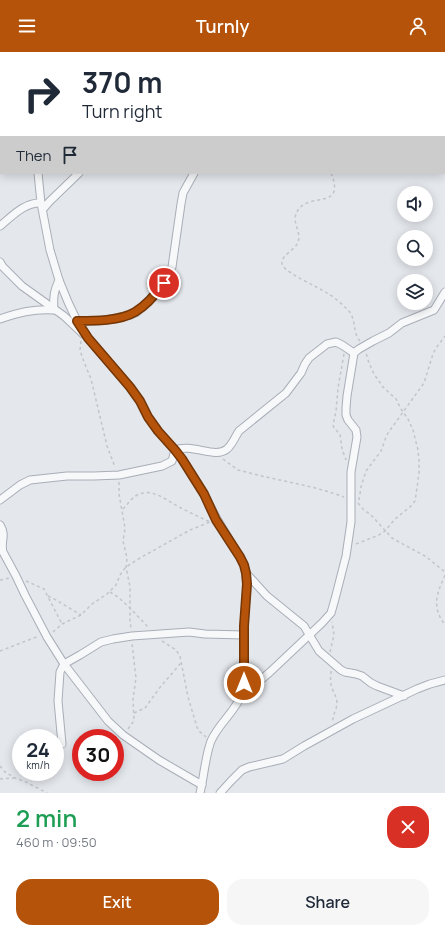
<!DOCTYPE html>
<html lang="en">
<head>
<meta charset="utf-8">
<style>
  :root { --surface:#fff; --page:#f6f6f7; --text:#1f2937; --muted:#747a83; --accent:#b45309 }
  body { margin:0; font-family:Manrope,sans-serif; background:var(--page); color:var(--text); height:100vh; display:flex; flex-direction:column; font-size:15px; white-space:nowrap }
  * { box-sizing:border-box; margin:0 }
  p { font-size:13px; color:var(--muted) }
  .icon { flex:none; width:22px; height:22px; fill:none; stroke:currentColor; stroke-width:2; stroke-linecap:round; stroke-linejoin:round }
  .map { position:relative; height:741px; overflow:hidden }
  .drawer { display:flex; flex-direction:column; background:var(--surface); flex:1 }
  .drawer>* { flex:none }
  .hud { position:absolute; left:0px; top:0px; width:445px; height:122px; box-shadow:0 2px 10px #0003; background:#fff; color:var(--text); overflow:hidden }
  .buttons { position:absolute; left:397px; top:134px; display:grid; gap:8px }
  .buttons a { display:grid; place-items:center; width:36px; height:36px; border-radius:50%; background:var(--surface); box-shadow:0 2px 10px #0003; font-size:20px }
  .speed { position:absolute; left:12px; top:677px; display:flex; gap:8px; font-size:20px; font-weight:700; text-align:center }
  .speed>* { display:grid; place-content:center; width:52px; height:52px; border-radius:50%; background:var(--surface); box-shadow:0 2px 10px #0003; line-height:1 }
  .speed small { font-size:10px; font-weight:400 }
  .speed .limit { border:6px solid #d22; background:#fff; color:#111 }
  .pin { position:absolute; display:grid; place-items:center; width:34px; height:34px; color:#fff; margin:-17px; border:2px solid #fff; border-radius:50%; box-shadow:0 1px 4px #0007 }
  .me { position:absolute; width:44px; margin:-22px; rotate:0deg; stroke-linejoin:round; filter:drop-shadow(0 0 3px #0008) }
  .turn { display:flex; align-items:center; gap:14px; height:84px; padding:0 16px; font-size:18px }
  .turn .icon { width:52px; height:52px; stroke-width:2.5 }
  .turn b { display:block; font-size:28px; line-height:34px }
  .then { display:flex; align-items:center; height:38px; padding:0 16px; background:#0003; gap:8px; font-size:15px }
  .round { display:grid; place-items:center; flex:none; width:42px; height:42px; border-radius:16px; background:var(--page) }
  .summary { display:flex; align-items:center; justify-content:space-between; height:68px; padding:0 16px }
  h1 { font-size:24px; font-weight:600; line-height:30px; color:#1e9e55 }
  .cta { display:flex; gap:8px; margin-top:auto; padding:8px 16px }
  .cta a { flex:1; height:46px; border-radius:16px; background:var(--accent); color:#fff; font-size:16px; font-weight:600; line-height:46px; text-align:center }
  .cta a+a { background:var(--page); color:var(--text) }
  header { display:flex; justify-content:space-between; align-items:center; height:52px; padding:0 16px; background:var(--accent); color:#fff; font-size:18px; font-weight:600 }
  .map>svg:first-child { display:block }
  .lines { fill:none; stroke-linecap:round; stroke-linejoin:round }
  .minor-casing { stroke:#a9aeb7; stroke-width:9 }
  .path { stroke:#c2c5cb; stroke-width:1.5; stroke-dasharray:3 3; stroke-linecap:butt }
  .minor { stroke:#f7f8fa; stroke-width:7 }
  .route-casing { stroke:#753606; stroke-width:10 }
  .route { stroke:#b45309; stroke-width:7 }
</style>
</head>
<body>
<header><svg class="icon" aria-label="menu" viewBox="0 0 24 24"><path d="M4 6h16M4 12h16M4 18h16"/></svg>Turnly<svg class="icon" aria-label="person" viewBox="0 0 24 24"><circle cx="12" cy="8" r="4"/><path d="M4 21q1-7 8-7t8 7"/></svg></header>
<div class="map">
<svg width="445" height="741" viewBox="0 0 445 741">
  <rect width="100%" height="100%" fill="#e4e7ec"/>
  <g class="lines">
    <defs>
      <g id="minor">
        <path d="M6,0L7,1"/>
        <path d="M204,1L205,0"/>
        <path d="M252,1L253,0"/>
        <path d="M38,121L41,151L50,198L59,228L68,250L77,269L88,286L130,335L140,349L148,365L158,379L175,398L182,407L204,442L217,467L240,505L244,513L246,521L247,532L244,574L243,640C236,659 219,671 211,689C205,705 204,725 200,741"/>
        <path d="M43,157L49,150L79,121"/>
        <path d="M0,174C12,164 25,150 41,151"/>
        <path d="M0,210L3,215L22,234L64,264L83,282"/>
        <path d="M0,267C20,260 33,257 54,258C53,245 54,239 59,228"/>
        <path d="M77,269H96L106,268L130,263L137,260L153,245L164,231L172,215L181,152L183,141L194,121"/>
        <path d="M0,448L20,433L30,428L67,424H94L119,423L162,414L172,409L175,398C192,391 215,407 227,397C232,393 235,385 239,379L286,341L301,321L305,312L309,306L327,292L336,290L342,293L354,301"/>
        <path d="M0,473C7,484 0,489 3,500L16,524L25,543L47,585L64,612L108,669L123,683L159,708L202,733"/>
        <path d="M246,521L267,544L304,574L319,599L341,618L345,620L356,622L362,624L371,631L377,634L404,644"/>
        <path d="M243,640L257,631L270,620L322,571L331,561L335,547L346,504L351,470V420L357,385L356,378L348,368L346,363V356L347,344L354,301L359,297L373,289L389,281L402,271L434,258L445,240"/>
        <path d="M62,692L58,649L60,620L64,612L80,603L101,590L113,587L132,584L189,580L205,582L244,583"/>
        <path d="M220,741L231,729L242,718L249,715L283,707L304,694L353,667L417,637L430,632L445,628"/>
      </g>
    </defs>
    <!-- minor casing -->
    <use href="#minor" class="minor-casing"/>
    <!-- path -->
    <g class="path">
      <path d="M314,0V1"/>
      <path d="M190,1L191,0"/>
      <path d="M331,121C346,158 310,140 298,158C290,170 302,179 298,190C296,198 277,205 283,214C288,222 318,235 327,241C334,245 342,252 348,258C357,268 352,280 360,289"/>
      <path d="M81,289L80,298L84,310L91,327L107,394L115,415"/>
      <path d="M344,302L338,336L336,359L333,373L334,376L340,382L342,397L346,408"/>
      <path d="M223,407L238,418L246,420C279,429 312,433 344,445"/>
      <path d="M119,430V442L124,470L125,477L123,489L127,506L126,515L130,535V568L131,577"/>
      <path d="M359,448L361,435L366,419L381,399L386,385L388,381L424,331L433,302L436,296L445,284"/>
      <path d="M358,451L363,457L372,464L392,486L399,490L425,504L445,520"/>
      <path d="M123,457C128,452 132,445 139,442C143,441 147,440 151,441C161,443 170,450 179,455C189,460 199,465 210,470"/>
      <path d="M356,492L379,483L385,479L395,467L411,454L415,449L416,443L419,421V409L418,398L413,378L408,367L401,357L396,347L383,335L374,322L369,311L366,301"/>
      <path d="M445,523C437,542 431,554 445,573"/>
      <path d="M0,528L10,526"/>
      <path d="M26,529L44,537L62,572"/>
      <path d="M110,540L118,545L130,556L148,575"/>
      <path d="M48,544L56,548L81,563"/>
      <path d="M53,580L62,572L81,563L92,552L107,542L116,533L120,523L126,515L140,506L190,478L210,470"/>
      <path d="M162,589L176,598L180,604L188,645L197,675L199,679L206,685"/>
      <path d="M0,599L39,584"/>
      <path d="M330,600L334,583L332,570"/>
      <path d="M331,619C331,624 330,628 331,632C332,639 337,644 337,651C337,658 332,663 333,670"/>
      <path d="M134,661L145,656L161,634L181,611"/>
      <path d="M128,677L133,670L134,667L133,647L136,626L132,591"/>
      <path d="M0,714L5,720L15,726L26,730L47,741"/>
      <path d="M0,727L14,726"/>
    </g>
    <!-- minor -->
    <use href="#minor" class="minor"/>
  </g>
  <g class="lines">
    <defs>
      <path id="route" d="M164,231C156,242 147,253 135,260C120,269 94,269 77,269L88,286L130,335L140,349L148,365L158,379L175,398L182,407L204,442L216,468L240,505L244,513L246,521L247,532L244,574V631"/>
    </defs>
    <!-- route casing -->
    <use href="#route" class="route-casing"/>
    <!-- route -->
    <use href="#route" class="route"/>
  </g>
</svg>
<div class="buttons">
<a><svg class="icon" aria-label="sound" viewBox="0 0 24 24"><path d="M4 9h4l5-4v14l-5-4H4zM17 9q2 3 0 6"/></svg></a>
<a><svg class="icon" aria-label="search" viewBox="0 0 24 24"><circle cx="10" cy="10" r="6"/><path d="M15 15l6 6"/></svg></a>
<a><svg class="icon" aria-label="layers" viewBox="0 0 24 24"><path d="M12 4l9 5-9 5-9-5zM3 14l9 5 9-5"/></svg></a>
</div>
<div class="speed"><div>24<small>km/h</small></div><div class="limit">30</div></div>
<div class="pin" style="left:164px;top:231px;background:#d93025"><svg class="icon" aria-label="arrive" viewBox="0 0 24 24"><path d="M6 21V4h12l-3 4 3 4H6"/></svg></div>
<svg class="me" style="left:244px;top:631px" viewBox="-20 -20 40 40"><circle r="17" fill="#b45309" stroke="#fff" stroke-width="3"/><path d="M0-11L8 9 0 5-8 9z" fill="#fff"/></svg>
<div class="hud">
<div class="turn"><svg class="icon" aria-label="right" viewBox="0 0 24 24"><path d="M7 20v-9h11M14 6l5 5-5 5"/></svg><div><b>370 m</b>Turn right</div></div>
<div class="then">Then<svg class="icon" aria-label="arrive" viewBox="0 0 24 24"><path d="M6 21V4h12l-3 4 3 4H6"/></svg></div>
</div>
</div>
<section class="drawer">
<div class="summary"><div><h1>2 min</h1><p>460 m · 09:50</p></div><a class="round" style="background:#d93025;color:#fff"><svg class="icon" aria-label="close" viewBox="0 0 24 24"><path d="M6 6l12 12M18 6L6 18"/></svg></a></div>
<div class="cta"><a>Exit</a><a>Share</a></div>
</section>
</body>
</html>
